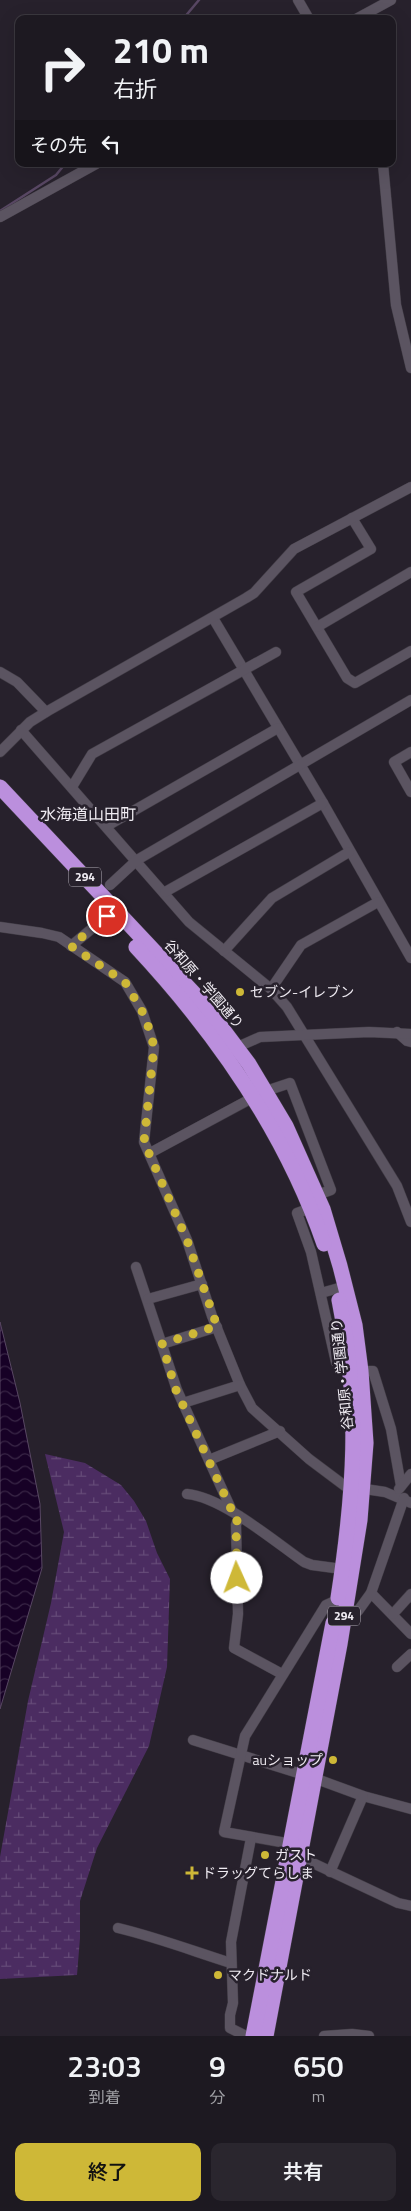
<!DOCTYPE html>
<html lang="ja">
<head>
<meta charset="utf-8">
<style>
  :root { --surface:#1d1921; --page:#2a262e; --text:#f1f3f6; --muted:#a0a0a5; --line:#3b383f; --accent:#ceb837 }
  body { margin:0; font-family:"Titillium Web","Noto Sans JP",sans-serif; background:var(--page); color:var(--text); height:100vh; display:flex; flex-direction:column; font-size:19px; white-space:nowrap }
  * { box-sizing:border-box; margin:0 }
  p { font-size:16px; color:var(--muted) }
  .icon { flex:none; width:28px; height:28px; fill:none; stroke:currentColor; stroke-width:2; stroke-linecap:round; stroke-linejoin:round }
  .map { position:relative; height:2036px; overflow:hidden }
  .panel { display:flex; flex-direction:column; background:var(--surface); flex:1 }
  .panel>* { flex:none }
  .guide { position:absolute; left:15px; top:15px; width:381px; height:152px; border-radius:10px; box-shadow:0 5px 20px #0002,0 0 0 1px var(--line); background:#1d1921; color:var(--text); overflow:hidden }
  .pin { position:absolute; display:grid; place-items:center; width:42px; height:42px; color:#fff; margin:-21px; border:2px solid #fff; border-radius:50%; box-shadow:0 1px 5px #0007 }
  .me { position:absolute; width:55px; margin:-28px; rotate:358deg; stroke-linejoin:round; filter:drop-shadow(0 0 4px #0008) }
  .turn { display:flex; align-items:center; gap:18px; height:105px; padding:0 15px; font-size:22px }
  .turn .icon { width:65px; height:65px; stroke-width:2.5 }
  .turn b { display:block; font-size:35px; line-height:42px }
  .then { display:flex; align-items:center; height:48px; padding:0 15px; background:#0003; gap:10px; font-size:19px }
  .eta { display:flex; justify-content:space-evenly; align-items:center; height:85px; text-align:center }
  .eta b { font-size:30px; font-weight:600; line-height:35px }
  .action { display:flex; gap:10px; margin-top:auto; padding:10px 15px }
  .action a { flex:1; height:58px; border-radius:10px; background:var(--accent); color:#111; font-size:20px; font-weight:600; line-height:58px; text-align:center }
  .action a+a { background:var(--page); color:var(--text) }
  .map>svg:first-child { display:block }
  .wetland { fill:url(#wetland-marsh) }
  .water { fill:url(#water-waves); stroke:#584763 }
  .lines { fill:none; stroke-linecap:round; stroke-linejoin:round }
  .stream { stroke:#584763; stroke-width:2.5 }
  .minor-casing { stroke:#413c45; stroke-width:11 }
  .highway-casing { stroke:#413c45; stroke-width:16 }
  .minor { stroke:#5b5461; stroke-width:10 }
  .highway { stroke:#bb8fdd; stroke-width:15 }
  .route { stroke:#ceb837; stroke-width:9; stroke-dasharray:0 16.2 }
  .poi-dot { fill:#ceb837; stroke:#27212c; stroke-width:2 }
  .labels { text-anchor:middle; stroke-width:5; stroke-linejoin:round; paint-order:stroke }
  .shield { fill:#27212c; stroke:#b3aeb7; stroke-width:1 }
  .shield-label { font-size:12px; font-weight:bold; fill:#efebf2 }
  .street-label { font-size:14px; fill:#efebf2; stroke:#27212c }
  .poi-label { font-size:14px; fill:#efebf2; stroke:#27212c; text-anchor:start }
  .quarter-label { font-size:16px; fill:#efebf2; stroke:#27212c }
</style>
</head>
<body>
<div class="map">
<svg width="411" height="2036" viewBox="0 0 411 2036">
  <defs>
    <pattern id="wetland-marsh" width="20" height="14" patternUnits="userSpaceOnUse" patternTransform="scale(1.25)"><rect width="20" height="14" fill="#4b2c61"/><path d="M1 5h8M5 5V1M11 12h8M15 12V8" fill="none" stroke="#654b78"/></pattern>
    <pattern id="water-waves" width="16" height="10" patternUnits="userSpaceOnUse" patternTransform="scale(1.25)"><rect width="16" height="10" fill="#170126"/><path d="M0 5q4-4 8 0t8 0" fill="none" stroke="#392646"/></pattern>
  </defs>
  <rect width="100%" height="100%" fill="#27212c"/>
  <!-- wetland -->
  <path class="wetland" d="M45,1454L85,1463L121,1485L134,1501L146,1521L157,1553L170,1579L167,1667L149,1746L97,1848L80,1901V1938L77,1975L0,1979V1857L28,1701L51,1603L64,1532Z"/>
  <!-- water -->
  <path class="water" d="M0,1322L20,1403L40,1504L42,1568L0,1709Z"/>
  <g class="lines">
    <!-- stream -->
    <g class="stream">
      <path d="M183,19L199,0"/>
      <path d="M0,211L56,175L65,164"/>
    </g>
    <defs>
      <g id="minor">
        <path d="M298,0L309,19"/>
        <path d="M356,19L391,0"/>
        <path d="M383,164L396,305L411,368"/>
        <path d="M0,217L96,164"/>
        <path d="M352,518L371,549L296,592L347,678L355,683L411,651"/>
        <path d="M213,618L323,803L411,958"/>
        <path d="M317,627L411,572"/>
        <path d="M0,672L17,682L46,712"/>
        <path d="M21,730L189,922L271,989L287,1007L397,1186L411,1222"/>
        <path d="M0,752L30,722L46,712L246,598L254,593L294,549L411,487"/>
        <path d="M411,752L394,762L411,792"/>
        <path d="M72,787L92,754L276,652"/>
        <path d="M107,826L278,728"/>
        <path d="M110,885L137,860L411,700"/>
        <path d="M165,892L323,803"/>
        <path d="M0,927L42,933L59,937L125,982L142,1011L154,1047L144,1142L187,1240L212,1316L240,1385L252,1408L309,1459L345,1486L385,1492L411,1503"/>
        <path d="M71,946L107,916"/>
        <path d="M224,951L272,898L349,852"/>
        <path d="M271,989L301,945L378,902"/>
        <path d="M397,1032L407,1041L411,1042"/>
        <path d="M233,1049L260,1037L369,1032L411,1034"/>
        <path d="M266,1091L290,1083L331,1190L317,1195"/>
        <path d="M150,1153L254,1097"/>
        <path d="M311,1208L297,1213L311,1252L336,1362L349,1360"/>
        <path d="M136,1267L177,1390L232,1511"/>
        <path d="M321,1293L346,1286"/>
        <path d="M148,1299L202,1284"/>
        <path d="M162,1344L217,1327"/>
        <path d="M361,1371H373L391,1429L401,1486"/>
        <path d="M183,1403L240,1385"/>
        <path d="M209,1460L280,1431"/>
        <path d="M399,1489L411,1474"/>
        <path d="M187,1494C222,1497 274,1541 304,1562L312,1565L342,1569"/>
        <path d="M239,1516L236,1525L238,1614L234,1648L282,1674"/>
        <path d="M371,1593L411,1634"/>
        <path d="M345,1610L358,1611L371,1593L404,1498"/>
        <path d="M393,1614L411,1594"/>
        <path d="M397,1667L411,1654"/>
        <path d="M193,1740L314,1778L363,1796L411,1809"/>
        <path d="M292,1844L224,1832L245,1736L326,1605L337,1600"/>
        <path d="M300,1857L398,1903L411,1906"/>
        <path d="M330,1872L363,1796"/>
        <path d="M118,1928C156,1937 193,1951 231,1963"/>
        <path d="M246,2036L230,2028V2015L233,2003L231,1942L251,1838"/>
        <path d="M324,2036L352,2034L369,2036"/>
      </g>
      <g id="highway">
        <path d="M0,787L204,1004L249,1064L286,1126L323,1209L340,1266L355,1325L361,1371L366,1443L360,1520L340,1644L266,2036"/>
        <path d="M136,947C217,1034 285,1131 324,1244"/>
        <path d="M338,1598C354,1494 361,1404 339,1300"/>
        <path d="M253,2036L333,1623"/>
      </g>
    </defs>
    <!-- minor casing -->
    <use href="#minor" class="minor-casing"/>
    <!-- highway casing -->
    <use href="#highway" class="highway-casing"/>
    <!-- minor -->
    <use href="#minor" class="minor"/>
    <!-- highway -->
    <use href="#highway" class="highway"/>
  </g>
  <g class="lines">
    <!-- route -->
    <path class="route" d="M107,916L71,946L125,982L142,1011L150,1031L154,1047L144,1142L187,1240L217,1326L162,1344L176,1390L232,1511L238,1516L236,1525L237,1578"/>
  </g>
  <!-- markers -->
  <g class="poi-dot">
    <circle cx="240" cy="992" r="5"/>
    <circle cx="333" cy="1760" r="5"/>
    <circle cx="265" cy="1855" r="5"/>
    <path d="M189.5 1865.5h5v5h5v5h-5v5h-5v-5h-5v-5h5z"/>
    <circle cx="218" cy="1975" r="5"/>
  </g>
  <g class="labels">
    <!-- shield labels -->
    <g class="shield">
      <rect x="69" y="867.5" width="32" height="19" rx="4"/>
      <rect x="328" y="1606.5" width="32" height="19" rx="4"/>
    </g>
    <g class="shield-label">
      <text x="85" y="881">294</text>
      <text x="344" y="1620">294</text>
    </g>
    <!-- street labels -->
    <g class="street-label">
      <text transform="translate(204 984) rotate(49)" y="5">谷和原・学園通り</text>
      <text transform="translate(342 1374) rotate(-96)" y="5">谷和原・学園通り</text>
    </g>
    <!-- poi labels -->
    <g class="poi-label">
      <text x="250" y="997">セブン-イレブン</text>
      <text x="323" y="1765" text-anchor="end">auショップ</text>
      <text x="275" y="1860">ガスト</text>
      <text x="202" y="1878">ドラッグてらしま</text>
      <text x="228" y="1980">マクドナルド</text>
    </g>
    <!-- quarter labels -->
    <g class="quarter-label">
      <text x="88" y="820">水海道山田町</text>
    </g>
  </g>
</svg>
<div class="pin" style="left:107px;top:916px;background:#d93025"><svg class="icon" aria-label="arrive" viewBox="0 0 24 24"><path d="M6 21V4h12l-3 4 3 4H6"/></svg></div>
<svg class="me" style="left:237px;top:1578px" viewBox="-20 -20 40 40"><circle r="19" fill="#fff"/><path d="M0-13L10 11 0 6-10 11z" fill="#ceb837"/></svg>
<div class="guide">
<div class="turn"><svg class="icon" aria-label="right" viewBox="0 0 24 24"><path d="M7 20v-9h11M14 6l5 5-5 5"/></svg><div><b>210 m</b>右折</div></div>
<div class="then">その先<svg class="icon" aria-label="left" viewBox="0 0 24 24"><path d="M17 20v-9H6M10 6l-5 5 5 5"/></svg></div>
</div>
</div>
<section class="panel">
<div class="eta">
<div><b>23:03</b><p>到着</p></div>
<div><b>9</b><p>分</p></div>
<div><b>650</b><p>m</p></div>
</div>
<div class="action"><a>終了</a><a>共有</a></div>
</section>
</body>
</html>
